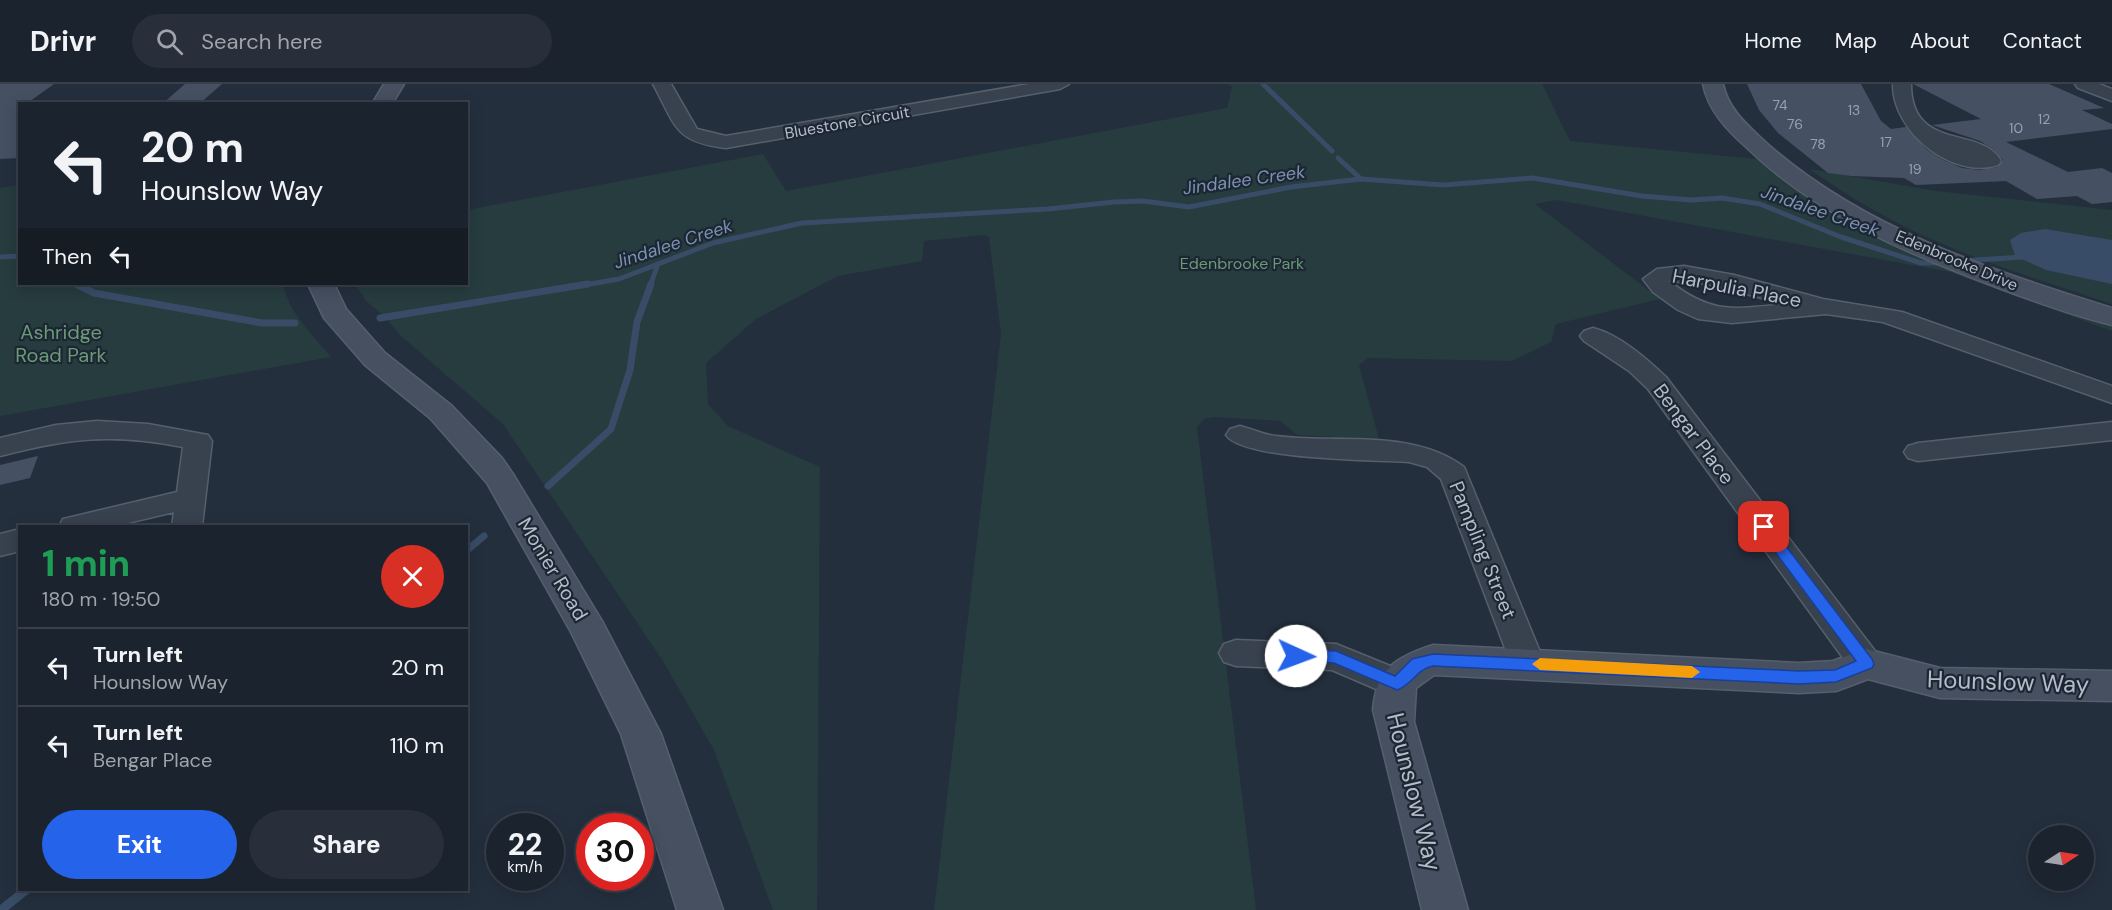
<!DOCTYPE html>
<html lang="en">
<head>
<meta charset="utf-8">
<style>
  :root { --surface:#1b232e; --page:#282f3a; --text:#f1f3f6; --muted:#a0a4aa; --line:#39404a; --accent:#2563eb }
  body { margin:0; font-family:"DM Sans",sans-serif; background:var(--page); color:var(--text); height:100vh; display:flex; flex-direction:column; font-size:22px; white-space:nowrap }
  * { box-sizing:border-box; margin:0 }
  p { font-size:20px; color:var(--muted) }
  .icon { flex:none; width:33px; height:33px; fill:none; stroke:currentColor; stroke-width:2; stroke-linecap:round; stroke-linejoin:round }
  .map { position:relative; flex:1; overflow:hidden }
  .side { position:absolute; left:18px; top:441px; width:450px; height:366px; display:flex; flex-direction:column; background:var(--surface); border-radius:0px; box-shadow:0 3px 15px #0003,0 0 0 2px var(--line) }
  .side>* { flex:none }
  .hud { position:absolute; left:18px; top:18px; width:450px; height:183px; border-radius:0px; box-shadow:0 3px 15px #0003,0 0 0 2px var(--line); background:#1b232e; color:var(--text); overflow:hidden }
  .needle { width:39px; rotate:78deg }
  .buttons { position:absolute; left:2028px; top:741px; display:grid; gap:12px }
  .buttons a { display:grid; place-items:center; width:66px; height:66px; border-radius:50%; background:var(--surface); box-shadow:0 3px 15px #0003,0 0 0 2px var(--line); font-size:30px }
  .speed { position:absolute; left:486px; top:729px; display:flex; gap:12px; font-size:30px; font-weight:700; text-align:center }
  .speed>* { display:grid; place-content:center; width:78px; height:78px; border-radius:50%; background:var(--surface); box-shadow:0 3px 15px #0003,0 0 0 2px var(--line); line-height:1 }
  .speed small { font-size:15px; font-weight:400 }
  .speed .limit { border:9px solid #d22; background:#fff; color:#111 }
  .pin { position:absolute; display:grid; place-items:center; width:51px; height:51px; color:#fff; margin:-26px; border-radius:12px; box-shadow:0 3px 9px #0006 }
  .me { position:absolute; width:66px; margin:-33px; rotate:92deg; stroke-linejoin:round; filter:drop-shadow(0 0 4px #0008) }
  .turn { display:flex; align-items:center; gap:21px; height:126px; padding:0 24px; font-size:27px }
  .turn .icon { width:78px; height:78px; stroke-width:2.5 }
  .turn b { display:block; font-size:42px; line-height:51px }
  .then { display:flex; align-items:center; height:57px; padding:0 24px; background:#0003; gap:12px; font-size:22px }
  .round { display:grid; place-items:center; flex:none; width:63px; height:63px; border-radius:32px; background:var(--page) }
  .overview { display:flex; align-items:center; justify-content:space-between; height:102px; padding:0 24px }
  h1 { font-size:36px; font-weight:800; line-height:45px; color:#1e9e55 }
  .action { display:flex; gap:12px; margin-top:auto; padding:12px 24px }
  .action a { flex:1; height:69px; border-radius:36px; background:var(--accent); color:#fff; font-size:24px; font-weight:800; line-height:69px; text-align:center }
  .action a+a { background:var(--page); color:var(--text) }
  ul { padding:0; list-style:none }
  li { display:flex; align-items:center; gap:18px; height:78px; padding:0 24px; border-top:2px solid var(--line) }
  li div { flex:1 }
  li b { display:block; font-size:22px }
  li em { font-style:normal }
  header { display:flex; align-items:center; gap:36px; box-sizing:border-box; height:84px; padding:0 30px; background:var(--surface); border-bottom:2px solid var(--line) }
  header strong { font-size:28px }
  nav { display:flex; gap:33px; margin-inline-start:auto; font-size:21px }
  .search { width:420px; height:54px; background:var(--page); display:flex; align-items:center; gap:15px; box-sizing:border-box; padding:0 21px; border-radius:33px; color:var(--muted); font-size:22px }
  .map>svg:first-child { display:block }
  .green { fill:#263c3f }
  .water { fill:#394c67 }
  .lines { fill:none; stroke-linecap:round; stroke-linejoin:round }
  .stream-far2 { stroke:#394c67; stroke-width:5 }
  .stream-far1 { stroke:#394c67; stroke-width:7 }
  .stream { stroke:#394c67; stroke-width:9 }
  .building { fill:#455162 }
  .street-casing { stroke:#565f6c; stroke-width:3 }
  .secondary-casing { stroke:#565f6c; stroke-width:3 }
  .street { fill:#38414e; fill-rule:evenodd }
  .secondary { fill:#465061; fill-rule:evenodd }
  .route { fill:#2563eb; stroke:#184099; stroke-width:1.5 }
  .slow { fill:#f59e0b }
  .labels { text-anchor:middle; stroke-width:4.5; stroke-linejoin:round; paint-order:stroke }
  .far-number-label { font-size:14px; fill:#98a1af }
  .far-street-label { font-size:16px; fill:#b4bcc9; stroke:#1d2633 }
  .far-park-label { font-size:16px; fill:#6b9a76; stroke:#1d2633 }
  .far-water-label { font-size:18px; font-style:italic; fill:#7c92b1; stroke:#1d2633 }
  .street-label { font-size:20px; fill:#b4bcc9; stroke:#1d2633 }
  .park-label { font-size:20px; fill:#6b9a76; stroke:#1d2633 }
  .near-street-label { font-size:24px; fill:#b4bcc9; stroke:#1d2633 }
</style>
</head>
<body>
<header>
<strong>Drivr</strong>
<div class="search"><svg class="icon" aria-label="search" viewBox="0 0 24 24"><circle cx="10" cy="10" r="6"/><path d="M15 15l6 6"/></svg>Search here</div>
<nav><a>Home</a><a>Map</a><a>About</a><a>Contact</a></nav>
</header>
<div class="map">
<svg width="2112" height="826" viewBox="0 0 2112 826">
  <rect width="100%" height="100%" fill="#242f3e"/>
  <!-- green -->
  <g class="green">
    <path d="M1229,0H1542L1570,57L1757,75L1802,107L2031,214L2112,242V247L1950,188L1557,116L1535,120L1660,215L1556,240L1551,258L1512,277L1368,274L1359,281L1379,355L1297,351L1280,337L1215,333L1204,335L1197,343L1256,826H934L1001,250L989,153L984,151L924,157L922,177L838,192L756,235L706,279L708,320L728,342L820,383L817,826H773L714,666L663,577L503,340L401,252L382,230L366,217L355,200H466L467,126L763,70L786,107L1227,24L1232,3Z"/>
    <path d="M1809,85L1936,107L2112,126V220C2031,193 1946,168 1872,125C1850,113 1830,99 1809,85Z"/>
    <path d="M19,101L20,200H283C288,228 313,251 331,273L0,332V104Z"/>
  </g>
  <!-- water -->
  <path class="water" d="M2045,145L2112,156V200L2046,186L2015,172L2010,156L2021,149Z"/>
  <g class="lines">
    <!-- stream-far2 -->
    <g class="stream-far2">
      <path d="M1263,0L1332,67"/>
      <path d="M1338,74L1361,95"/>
      <path d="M0,173L20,172"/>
      <path d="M1960,177L2023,173"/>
      <path d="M75,200L79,202"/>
      <path d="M579,202L619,195L713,159L802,139L1048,125L1114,118L1143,117L1189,123L1291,103L1361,95L1443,101L1533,94L1642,112L1691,116L1722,114L1760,120L1841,153L1921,179H1945"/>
      <path d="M650,202L658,180"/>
    </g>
    <!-- stream-far1 -->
    <g class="stream-far1">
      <path d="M76,200L94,209L262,239H295"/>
      <path d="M380,234L588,200"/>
      <path d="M548,402L611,345L630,286L637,238L651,200"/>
      <path d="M466,467L484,452"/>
    </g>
    <!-- stream -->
    <path class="stream" d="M1,826L26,806"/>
  </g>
  <!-- building -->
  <g class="building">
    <path d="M0,0H54L26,20H20V74L0,75Z"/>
    <path d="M185,0H222L199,20H162Z"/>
    <path d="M1747,0H1861L1881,37L1891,45L1906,43L1926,65L1943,76L1962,84L1980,86L1998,83L2003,76L1993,65L1980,57L1932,41L1981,35L1913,0H2049L2104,24L2082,26L2112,40V45L2006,58L2068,88L2102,84L2112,89V118L2092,120L2077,112L2037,115L2006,97L1916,101L1904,94L1851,92L1828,89L1778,49L1759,26Z"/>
    <path d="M38,372L30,394L0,401V381Z"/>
  </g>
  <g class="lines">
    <defs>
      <g id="street">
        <path d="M653,0H671L697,45L726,52L1029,0H1069L1060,5L726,64C674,58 676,42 653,0Z"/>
        <path d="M1893,0H1911C1911,69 1982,41 2001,77L1998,81C1952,96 1892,47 1893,0Z"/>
        <path d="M2075,0H2099L2112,5V17L2078,4Z"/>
        <path d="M1684,182L1734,191L1823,215L1902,228L2112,302V319L1883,238L1826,230L1732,239L1698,235L1678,226L1653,208L1643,195L1657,185ZM1669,197L1707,200L1785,220C1733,225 1713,231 1669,197Z"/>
        <path d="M1593,244C1620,251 1647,275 1666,293L1878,571L1883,580L1878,589L1866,593L1854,589L1648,305L1629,287L1584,257L1580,252L1584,247Z"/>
        <path d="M97,337L148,340L208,351L212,357L202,442H172L174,428L115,442H59L63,435L177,408L183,363C112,349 69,354 0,372V354L56,341Z"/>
        <path d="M2112,338V356L1918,377L1908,374L1904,368L1908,362L1918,359Z"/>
        <path d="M1240,342C1252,345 1264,351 1276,352C1337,360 1412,344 1464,383L1545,580L1540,589L1528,593L1516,589L1511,580L1441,395L1427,383L1409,378C1375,376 1243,376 1226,351L1230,345Z"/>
        <path d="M20,445V467L0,472V450Z"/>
        <path d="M1236,556L1336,560L1410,590L1415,600L1410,610L1397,614L1332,586L1236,582L1224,578L1219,569L1224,560Z"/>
      </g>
      <g id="secondary">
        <path d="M384,0H404L392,20H372Z"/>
        <path d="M1703,0H1723C1728,24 1745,39 1762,55C1858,143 1990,186 2112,224V241C2071,231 2030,216 1991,201C1903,168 1814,129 1746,63C1727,46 1708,26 1703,0Z"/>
        <path d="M308,200H334L346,225L385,269L452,322L502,374L513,390L602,537L661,650L723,826H677L621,650L571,548L487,399L430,334L365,281L324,234Z"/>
        <path d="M1433,561L1799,579L1833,577L1866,565L1940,584L2112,587V617L1940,614L1868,595L1836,607L1799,609L1434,591L1416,604L1414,638L1468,826H1422L1373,626C1376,585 1396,573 1433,561Z"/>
      </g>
    </defs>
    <!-- street casing -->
    <use href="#street" class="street-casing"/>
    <!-- secondary casing -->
    <use href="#secondary" class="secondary-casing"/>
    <!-- street -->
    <use href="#street" class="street"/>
    <!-- secondary -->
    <use href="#secondary" class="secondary"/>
  </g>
  <!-- route -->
  <path class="route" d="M1764,438L1769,440L1872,575L1874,580L1872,584L1836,598L1799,600L1433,582C1417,585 1412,601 1397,606L1334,579L1296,577L1288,572L1296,566L1336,567L1395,592L1412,575L1433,570L1799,587L1835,586L1856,577L1759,446V440Z"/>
  <!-- slow -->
  <path class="slow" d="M1540,574L1692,582L1700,588L1692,594L1540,586L1532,580Z"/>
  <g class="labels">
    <!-- far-number labels -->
    <g class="far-number-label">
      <text x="1780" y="26">74</text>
      <text x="1854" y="31">13</text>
      <text x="2044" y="40">12</text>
      <text x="1795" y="45">76</text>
      <text x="2016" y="49">10</text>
      <text x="1886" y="63">17</text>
      <text x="1818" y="65">78</text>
      <text x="1915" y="90">19</text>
    </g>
    <!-- far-street labels -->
    <g class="far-street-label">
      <text transform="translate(847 38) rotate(-10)" y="6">Bluestone Circuit</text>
      <text transform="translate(1957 176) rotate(23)" y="6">Edenbrooke Drive</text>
    </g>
    <!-- far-park labels -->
    <g class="far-park-label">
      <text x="1242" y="185">Edenbrooke Park</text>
    </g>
    <!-- far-water labels -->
    <g class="far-water-label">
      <text transform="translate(1244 96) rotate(-8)" y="6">Jindalee Creek</text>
      <text transform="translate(1820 127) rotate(19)" y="6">Jindalee Creek</text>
      <text transform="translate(673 160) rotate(-18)" y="6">Jindalee Creek</text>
    </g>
    <!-- street labels -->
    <g class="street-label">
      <text transform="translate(1737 204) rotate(11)" y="7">Harpulia Place</text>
      <text transform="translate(1694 350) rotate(53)" y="7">Bengar Place</text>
      <text transform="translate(1483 466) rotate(68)" y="7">Pampling Street</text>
      <text transform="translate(553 485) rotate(59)" y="7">Monier Road</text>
    </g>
    <!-- park labels -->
    <g class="park-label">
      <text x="61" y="255">Ashridge<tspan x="61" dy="23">Road Park</tspan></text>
    </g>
    <!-- near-street labels -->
    <g class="near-street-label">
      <text transform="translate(2008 598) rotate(2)" y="8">Hounslow Way</text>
      <text transform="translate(1414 708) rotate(76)" y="8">Hounslow Way</text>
    </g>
  </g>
</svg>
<div class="buttons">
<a><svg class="needle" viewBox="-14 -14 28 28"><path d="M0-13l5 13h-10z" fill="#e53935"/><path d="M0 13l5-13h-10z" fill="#a0a4aa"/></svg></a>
</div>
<div class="speed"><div>22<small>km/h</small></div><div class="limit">30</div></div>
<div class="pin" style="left:1764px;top:443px;background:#d93025"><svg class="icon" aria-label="arrive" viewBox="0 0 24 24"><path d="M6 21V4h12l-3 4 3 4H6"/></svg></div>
<svg class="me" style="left:1296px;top:572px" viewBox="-20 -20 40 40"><circle r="19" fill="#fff"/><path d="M0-13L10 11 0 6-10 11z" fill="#2563eb"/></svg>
<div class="hud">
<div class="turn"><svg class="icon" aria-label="left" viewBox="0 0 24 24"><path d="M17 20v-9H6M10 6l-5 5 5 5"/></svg><div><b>20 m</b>Hounslow Way</div></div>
<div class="then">Then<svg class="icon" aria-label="left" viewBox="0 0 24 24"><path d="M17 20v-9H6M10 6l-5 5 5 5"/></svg></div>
</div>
<section class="side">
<div class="overview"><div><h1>1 min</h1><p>180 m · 19:50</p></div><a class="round" style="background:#d93025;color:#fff"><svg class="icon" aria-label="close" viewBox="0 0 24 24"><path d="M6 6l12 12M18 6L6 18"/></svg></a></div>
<ul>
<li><svg class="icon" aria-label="left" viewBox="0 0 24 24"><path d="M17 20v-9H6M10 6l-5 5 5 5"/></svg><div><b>Turn left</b><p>Hounslow Way</p></div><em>20 m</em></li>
<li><svg class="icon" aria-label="left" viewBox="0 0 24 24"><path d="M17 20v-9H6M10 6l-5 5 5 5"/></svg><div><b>Turn left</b><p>Bengar Place</p></div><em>110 m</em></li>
</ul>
<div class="action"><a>Exit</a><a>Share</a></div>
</section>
</div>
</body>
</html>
